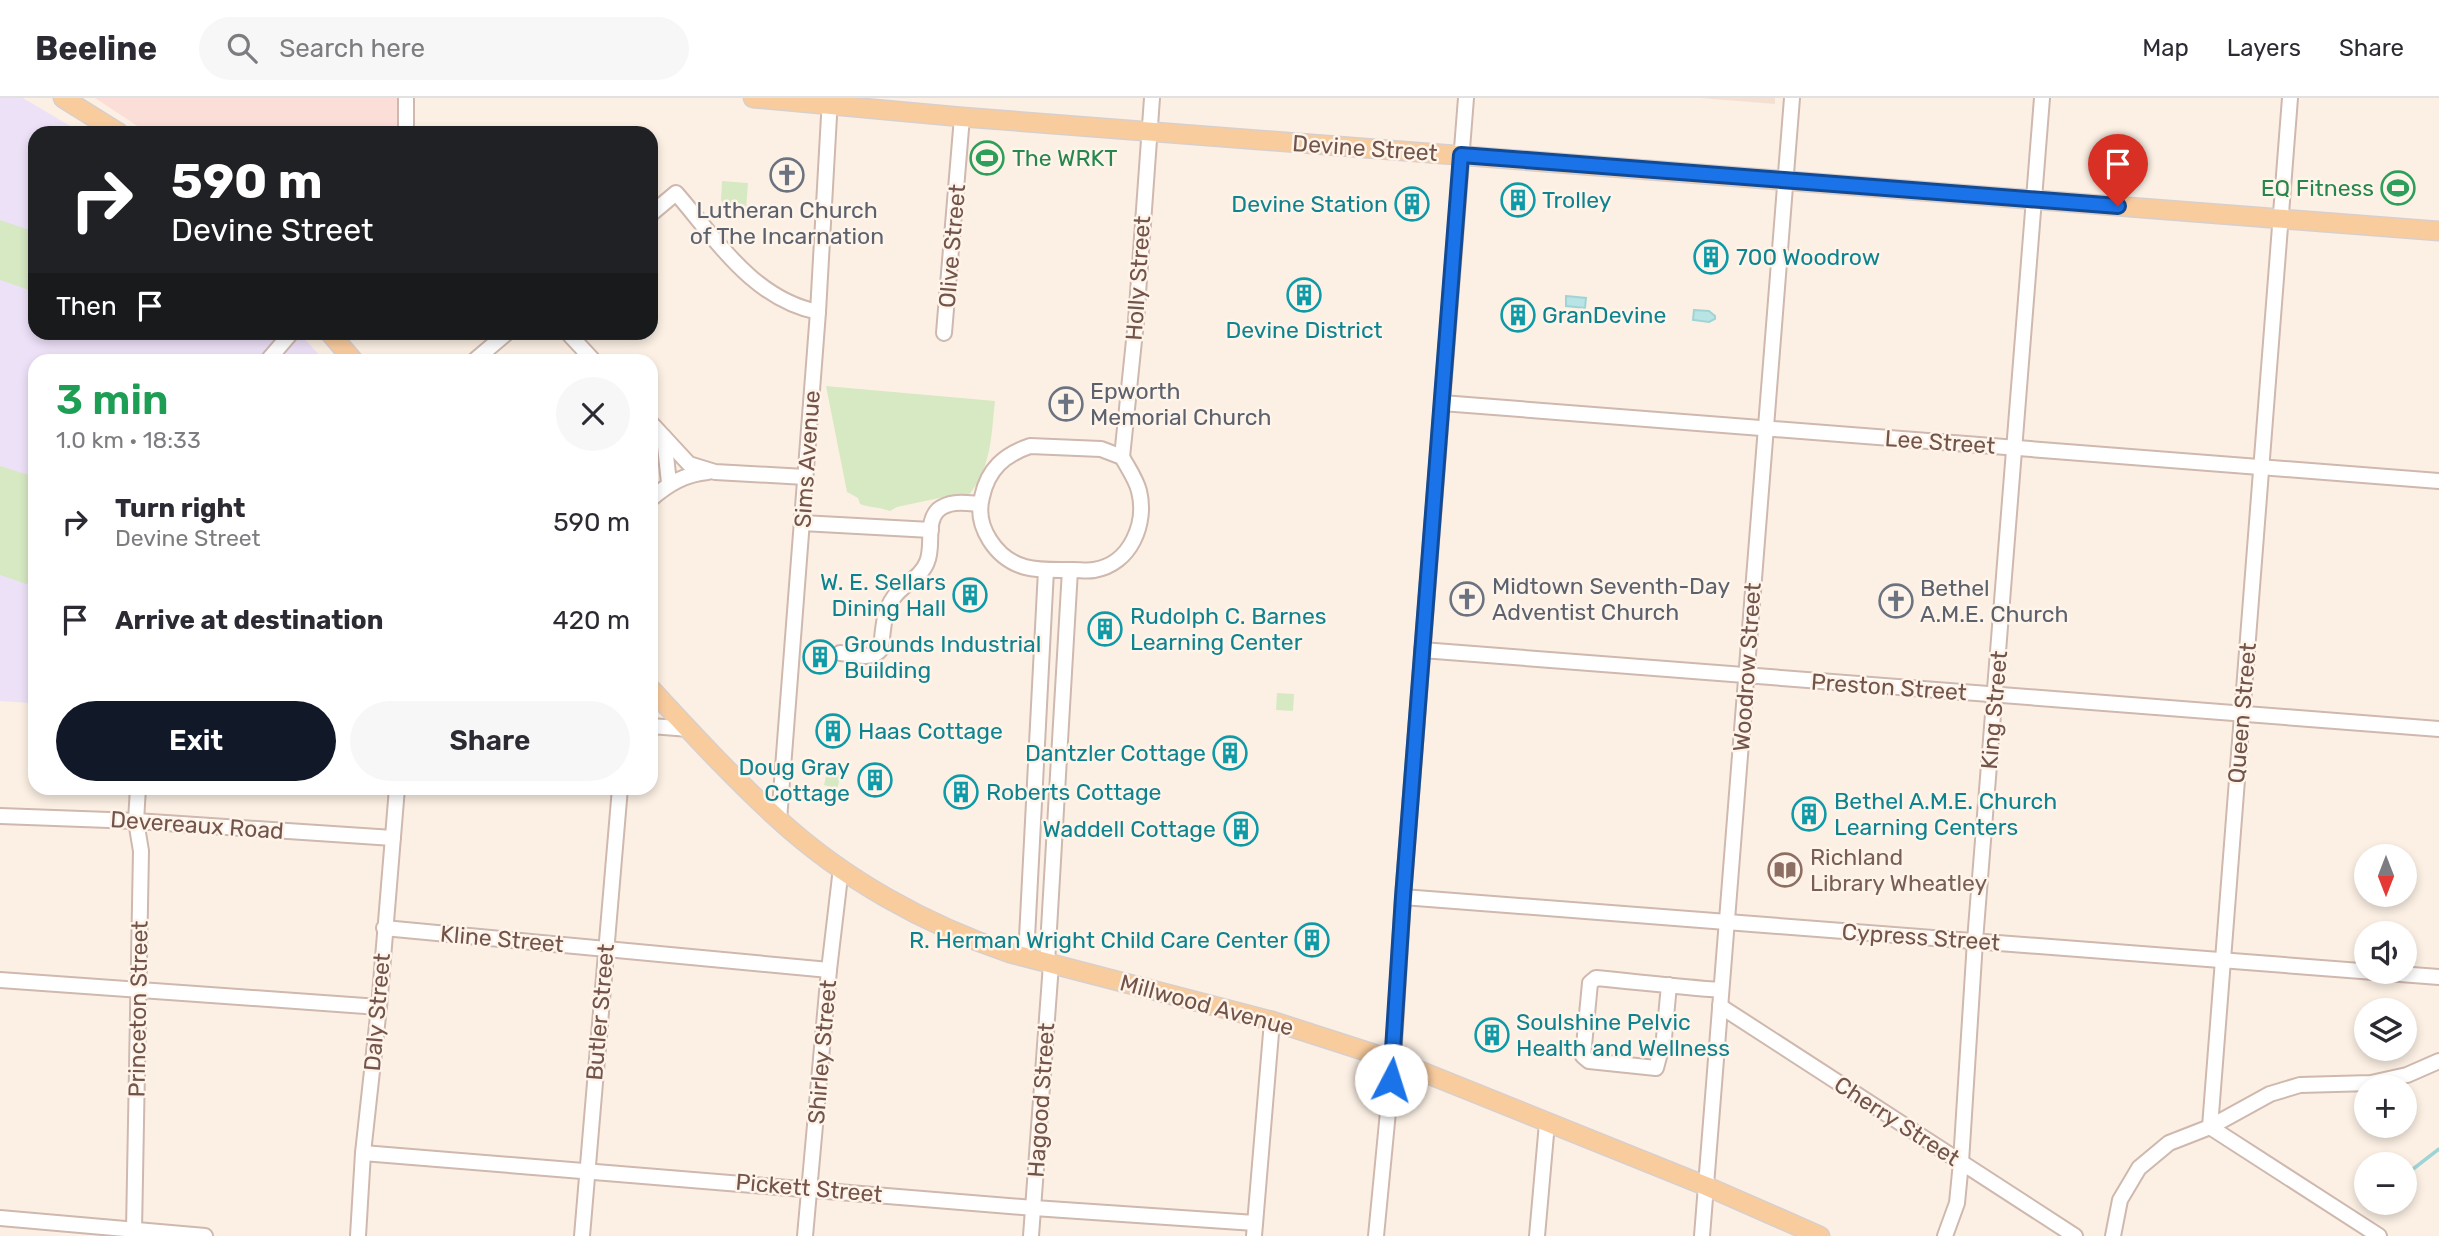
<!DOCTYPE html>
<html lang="en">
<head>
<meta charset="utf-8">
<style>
  :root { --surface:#fff; --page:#f7f7f7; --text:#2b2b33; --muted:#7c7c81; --line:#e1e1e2; --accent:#111827 }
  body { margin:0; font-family:Rubik,sans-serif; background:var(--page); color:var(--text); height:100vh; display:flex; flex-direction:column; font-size:26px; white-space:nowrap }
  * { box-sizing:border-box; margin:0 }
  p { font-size:23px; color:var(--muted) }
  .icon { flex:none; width:38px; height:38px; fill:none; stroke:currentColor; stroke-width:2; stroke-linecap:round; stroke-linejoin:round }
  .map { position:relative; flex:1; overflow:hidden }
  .details { position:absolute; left:28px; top:256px; width:630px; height:441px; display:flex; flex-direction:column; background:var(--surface); border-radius:21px; box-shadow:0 4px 10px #0003 }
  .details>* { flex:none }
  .banner { position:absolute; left:28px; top:28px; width:630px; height:214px; border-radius:21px; box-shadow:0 4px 10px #0003; background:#202124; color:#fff; overflow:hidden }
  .needle { width:46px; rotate:180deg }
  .tools { position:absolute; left:2354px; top:746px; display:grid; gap:14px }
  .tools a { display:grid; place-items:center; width:63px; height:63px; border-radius:50%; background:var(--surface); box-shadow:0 4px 10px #0003; font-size:35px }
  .pin { position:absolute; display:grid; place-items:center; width:60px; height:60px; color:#fff; margin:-72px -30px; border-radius:50% 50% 50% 0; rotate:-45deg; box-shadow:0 0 7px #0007 }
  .pin .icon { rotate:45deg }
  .me { position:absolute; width:77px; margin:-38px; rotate:5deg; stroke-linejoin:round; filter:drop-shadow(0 0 5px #0008) }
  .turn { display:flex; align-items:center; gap:24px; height:147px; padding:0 28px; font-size:32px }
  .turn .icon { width:91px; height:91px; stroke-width:2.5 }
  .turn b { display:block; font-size:49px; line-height:60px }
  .then { display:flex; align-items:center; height:66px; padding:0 28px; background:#0003; gap:14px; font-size:26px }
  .round { display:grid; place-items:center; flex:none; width:74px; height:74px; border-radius:37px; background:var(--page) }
  .overview { display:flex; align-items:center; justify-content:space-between; height:119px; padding:0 28px }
  h1 { font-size:42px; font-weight:600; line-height:52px; color:#1e9e55 }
  .action { display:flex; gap:14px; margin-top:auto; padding:14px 28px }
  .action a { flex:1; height:80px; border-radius:42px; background:var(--accent); color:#fff; font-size:28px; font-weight:600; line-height:80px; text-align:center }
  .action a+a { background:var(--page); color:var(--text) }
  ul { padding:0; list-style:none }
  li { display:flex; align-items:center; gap:21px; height:98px; padding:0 28px }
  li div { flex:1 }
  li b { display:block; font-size:26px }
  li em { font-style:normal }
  header { display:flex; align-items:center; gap:42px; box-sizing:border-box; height:98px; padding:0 35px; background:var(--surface); border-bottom:2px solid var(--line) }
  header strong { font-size:33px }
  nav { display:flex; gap:38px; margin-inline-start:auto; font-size:24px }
  .search { width:490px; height:63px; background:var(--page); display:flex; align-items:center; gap:18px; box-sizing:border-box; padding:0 24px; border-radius:38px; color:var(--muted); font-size:26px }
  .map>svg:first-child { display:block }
  .residential { fill:#f3e0d2 }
  .commercial { fill:#fcded8 }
  .education { fill:#ede1f8 }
  .green { fill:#d7e9c3 }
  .water { fill:#b9e4e5; stroke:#9fd4d6; stroke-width:2 }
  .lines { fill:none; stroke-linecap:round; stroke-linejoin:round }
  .stream { stroke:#9fd4d6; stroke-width:3.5 }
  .minor-casing { stroke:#cfb8ae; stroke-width:18 }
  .major-casing { stroke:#d8cfcc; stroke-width:21 }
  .minor { stroke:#fff; stroke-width:14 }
  .major { stroke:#f9cc9e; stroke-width:18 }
  .route-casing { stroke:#114b97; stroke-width:18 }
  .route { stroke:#1a73e8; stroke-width:12 }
  .labels { text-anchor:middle; stroke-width:5; stroke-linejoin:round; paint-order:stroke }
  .street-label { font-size:23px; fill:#73544a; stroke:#fff4ea }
  .leisure-label { font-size:23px; fill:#27864d; stroke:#fff4ea; text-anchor:start }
  .culture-label { font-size:23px; fill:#0d838f; stroke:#fff4ea; text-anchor:start }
  .worship-label { font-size:23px; fill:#5b616d; stroke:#fff4ea; text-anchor:start }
  .education-label { font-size:23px; fill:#785e54; stroke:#fff4ea; text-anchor:start }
</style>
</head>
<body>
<header>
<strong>Beeline</strong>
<div class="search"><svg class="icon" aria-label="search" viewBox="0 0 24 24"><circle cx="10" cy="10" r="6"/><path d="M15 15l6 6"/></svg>Search here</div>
<nav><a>Map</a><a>Layers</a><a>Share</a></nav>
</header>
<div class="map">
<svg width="2439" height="1138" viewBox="0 0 2439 1138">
  <rect width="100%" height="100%" fill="#fcf0e4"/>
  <!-- residential -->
  <path class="residential" d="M1700,0H1775V6Z"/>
  <!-- commercial -->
  <path class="commercial" d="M95,0H399V35H148Z"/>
  <!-- education -->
  <path class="education" d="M0,0H23L82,35H35V234L299,235L324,262H35V595L31,605L0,603Z"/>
  <!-- green -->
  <g class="green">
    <path d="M722,83L748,85L746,112L727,111L721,102Z"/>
    <path d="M0,122L35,134V194L0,182Z"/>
    <path d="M826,288L995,303C991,338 992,367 969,397H953L897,409L890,413C879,409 871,410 860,406L858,400L847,394Z"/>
    <path d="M0,368L35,379V489L0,477Z"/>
    <path d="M1277,595L1294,596L1293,613L1276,612Z"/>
    <path d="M827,673L841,677L837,691L824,687Z"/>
  </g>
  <!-- water -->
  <g class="water">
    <path d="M1566,198L1586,200L1585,210L1566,208Z"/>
    <path d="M1694,212L1709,213L1715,218V221L1709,224L1693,222Z"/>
  </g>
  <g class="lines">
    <!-- stream -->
    <path class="stream" d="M2404,1078L2439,1051"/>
    <defs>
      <g id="minor">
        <path d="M2290,0L2210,1029L2379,1138"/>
        <path d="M406,35V0"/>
        <path d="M651,116L676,95C717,142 753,201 818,214"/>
        <path d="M567,234L593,262"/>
        <path d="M944,235L962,19"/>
        <path d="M268,262L292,234"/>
        <path d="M475,262L508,234"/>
        <path d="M1442,305L2439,383"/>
        <path d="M651,325L689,366L715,374L805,379"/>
        <path d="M664,339L669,385"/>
        <path d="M1030,348L1101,351L1122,359C1128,370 1136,381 1139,393C1147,425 1131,466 1094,472C1088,473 1080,472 1073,472C1058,472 1040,473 1025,469C996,461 974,428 982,399C988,371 1004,357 1030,348Z"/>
        <path d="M1122,359L1136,223L1152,0"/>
        <path d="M651,401C668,386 685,376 708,374"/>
        <path d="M802,425L931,432"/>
        <path d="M1422,552L2439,631"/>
        <path d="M840,555C854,556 872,563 881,551C883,533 883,514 894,499C903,486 921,480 927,464C934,448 925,425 938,412C950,402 965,405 980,406"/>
        <path d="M651,628L689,631"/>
        <path d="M0,718L136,723L393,740"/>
        <path d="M779,722L818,214L830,0"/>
        <path d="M1403,799L2439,879"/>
        <path d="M384,830L829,872"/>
        <path d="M1026,859L1046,472"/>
        <path d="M1047,865L1070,472"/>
        <path d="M0,882L379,909"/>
        <path d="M1669,887L1664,940L1656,970L1589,963L1583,958L1590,885L1596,880C1638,884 1679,889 1721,892"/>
        <path d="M1720,908L2075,1138"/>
        <path d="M363,1055L1034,1110L1255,1125"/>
        <path d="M0,1120L205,1138"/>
        <path d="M134,1133L141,753L136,723L138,690"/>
        <path d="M358,1138L363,1055L379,909L397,690"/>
        <path d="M582,1138L620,690"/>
        <path d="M805,1138L829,872L841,770"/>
        <path d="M1031,1138L1051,866"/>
        <path d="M1254,1138L1272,923"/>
        <path d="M1376,1138L1393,962L1403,799L1466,0"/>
        <path d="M1537,1138L1547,1025"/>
        <path d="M1702,1138L1792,0"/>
        <path d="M1945,1138L1957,1105L1961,1064L1975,843L2042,0"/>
        <path d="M2113,1138L2120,1102L2139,1070L2169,1045L2210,1029L2270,996L2300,987L2371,985L2407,977L2439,963"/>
      </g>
      <g id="major">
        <path d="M63,0L119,35"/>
        <path d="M753,0L962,19L2439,133"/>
        <path d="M329,234L353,262"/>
        <path d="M651,591C692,635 733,680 777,720C843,781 926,827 1010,855L1272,923L1393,962L1706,1088L1820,1138"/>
      </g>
    </defs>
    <!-- minor casing -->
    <use href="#minor" class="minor-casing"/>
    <!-- major casing -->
    <use href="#major" class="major-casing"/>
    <!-- minor -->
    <use href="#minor" class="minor"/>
    <!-- major -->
    <use href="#major" class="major"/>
  </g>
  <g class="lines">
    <defs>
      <path id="route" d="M1391,982L1403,799L1461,57L2118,108"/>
    </defs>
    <!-- route casing -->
    <use href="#route" class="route-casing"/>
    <!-- route -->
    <use href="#route" class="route"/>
  </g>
  <!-- icons -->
  <defs>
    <symbol id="stadium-ring" viewBox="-11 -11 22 22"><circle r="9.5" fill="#fff4ea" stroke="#2e9e5b" stroke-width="1.5"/><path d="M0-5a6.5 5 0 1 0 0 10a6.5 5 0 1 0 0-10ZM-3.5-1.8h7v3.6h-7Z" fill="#2e9e5b"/></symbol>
    <symbol id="church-ring" viewBox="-11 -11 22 22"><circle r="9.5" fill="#fff4ea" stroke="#6b7280" stroke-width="1.5"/><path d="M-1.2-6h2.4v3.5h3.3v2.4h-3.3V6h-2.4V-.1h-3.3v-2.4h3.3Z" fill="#6b7280"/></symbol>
    <symbol id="building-ring" viewBox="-11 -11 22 22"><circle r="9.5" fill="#fff4ea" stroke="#0f9aa8" stroke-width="1.5"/><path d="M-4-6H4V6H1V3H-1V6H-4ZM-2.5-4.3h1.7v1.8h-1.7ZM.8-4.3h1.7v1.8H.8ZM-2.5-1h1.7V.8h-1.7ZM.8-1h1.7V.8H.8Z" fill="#0f9aa8"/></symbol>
    <symbol id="library-ring" viewBox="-11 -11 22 22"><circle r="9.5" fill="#fff4ea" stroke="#8d6e63" stroke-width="1.5"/><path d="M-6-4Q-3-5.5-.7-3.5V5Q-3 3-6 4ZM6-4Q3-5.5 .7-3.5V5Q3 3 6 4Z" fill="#8d6e63"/></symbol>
  </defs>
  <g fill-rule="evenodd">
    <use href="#stadium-ring" x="968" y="41" width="38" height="38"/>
    <use href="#church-ring" x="768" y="58" width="38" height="38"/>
    <use href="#stadium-ring" x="2379" y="71" width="38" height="38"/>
    <use href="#building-ring" x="1499" y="83" width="38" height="38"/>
    <use href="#building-ring" x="1393" y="87" width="38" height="38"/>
    <use href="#building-ring" x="1692" y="140" width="38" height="38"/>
    <use href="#building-ring" x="1285" y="178" width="38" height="38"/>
    <use href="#building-ring" x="1499" y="198" width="38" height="38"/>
    <use href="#church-ring" x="1047" y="287" width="38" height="38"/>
    <use href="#building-ring" x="951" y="478" width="38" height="38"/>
    <use href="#church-ring" x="1448" y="482" width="38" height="38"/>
    <use href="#church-ring" x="1877" y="484" width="38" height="38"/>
    <use href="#building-ring" x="1086" y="512" width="38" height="38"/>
    <use href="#building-ring" x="801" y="540" width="38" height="38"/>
    <use href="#building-ring" x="814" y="614" width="38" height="38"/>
    <use href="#building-ring" x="1211" y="636" width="38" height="38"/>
    <use href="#building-ring" x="856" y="663" width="38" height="38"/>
    <use href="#building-ring" x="942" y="675" width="38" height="38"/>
    <use href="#building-ring" x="1790" y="697" width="38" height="38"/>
    <use href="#building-ring" x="1222" y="712" width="38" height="38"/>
    <use href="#library-ring" x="1766" y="753" width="38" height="38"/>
    <use href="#building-ring" x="1293" y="823" width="38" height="38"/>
    <use href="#building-ring" x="1473" y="918" width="38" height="38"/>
  </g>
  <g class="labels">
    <!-- street labels -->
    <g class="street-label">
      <text transform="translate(1365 50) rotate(4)" y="8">Devine Street</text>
      <text transform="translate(952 148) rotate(-85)" y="8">Olive Street</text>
      <text transform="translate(1138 180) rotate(-86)" y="8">Holly Street</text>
      <text transform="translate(1940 344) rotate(4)" y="8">Lee Street</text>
      <text transform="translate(807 361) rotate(-86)" y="8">Sims Avenue</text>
      <text transform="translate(1747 569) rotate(-86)" y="8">Woodrow Street</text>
      <text transform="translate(1889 589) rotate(4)" y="8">Preston Street</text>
      <text transform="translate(1994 612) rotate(-85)" y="8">King Street</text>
      <text transform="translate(2242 615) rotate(-85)" y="8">Queen Street</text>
      <text transform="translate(197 727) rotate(4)" y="8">Devereaux Road</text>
      <text transform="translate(1921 839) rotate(4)" y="8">Cypress Street</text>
      <text transform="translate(502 841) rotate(5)" y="8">Kline Street</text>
      <text transform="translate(1207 907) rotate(15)" y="8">Millwood Avenue</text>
      <text transform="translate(138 911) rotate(-89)" y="8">Princeton Street</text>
      <text transform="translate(377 914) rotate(-85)" y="8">Daly Street</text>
      <text transform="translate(600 914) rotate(-85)" y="8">Butler Street</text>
      <text transform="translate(822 954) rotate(-85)" y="8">Shirley Street</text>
      <text transform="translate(1041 1002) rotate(-86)" y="8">Hagood Street</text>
      <text transform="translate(1897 1023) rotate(33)" y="8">Cherry Street</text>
      <text transform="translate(809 1090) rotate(5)" y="8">Pickett Street</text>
    </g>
    <!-- leisure labels -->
    <g class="leisure-label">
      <text x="1012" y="68">The WRKT</text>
      <text x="2374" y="98" text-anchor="end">EQ Fitness</text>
    </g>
    <!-- culture labels -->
    <g class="culture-label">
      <text x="1542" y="110">Trolley</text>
      <text x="1388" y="114" text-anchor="end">Devine Station</text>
      <text x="1736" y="167">700 Woodrow</text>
      <text x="1542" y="225">GranDevine</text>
      <text x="1304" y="240" text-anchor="middle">Devine District</text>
      <text x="946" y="492" text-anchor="end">W. E. Sellars<tspan x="946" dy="26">Dining Hall</tspan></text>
      <text x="1130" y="526">Rudolph C. Barnes<tspan x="1130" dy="26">Learning Center</tspan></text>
      <text x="844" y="554">Grounds Industrial<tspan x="844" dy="26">Building</tspan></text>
      <text x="858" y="641">Haas Cottage</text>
      <text x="1206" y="663" text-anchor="end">Dantzler Cottage</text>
      <text x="850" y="677" text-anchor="end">Doug Gray<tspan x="850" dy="26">Cottage</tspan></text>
      <text x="986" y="702">Roberts Cottage</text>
      <text x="1834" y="711">Bethel A.M.E. Church<tspan x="1834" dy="26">Learning Centers</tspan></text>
      <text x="1216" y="739" text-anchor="end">Waddell Cottage</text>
      <text x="1288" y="850" text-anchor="end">R. Herman Wright Child Care Center</text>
      <text x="1516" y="932">Soulshine Pelvic<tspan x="1516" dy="26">Health and Wellness</tspan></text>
    </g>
    <!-- worship labels -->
    <g class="worship-label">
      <text x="787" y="120" text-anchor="middle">Lutheran Church<tspan x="787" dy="26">of The Incarnation</tspan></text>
      <text x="1090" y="301">Epworth<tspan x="1090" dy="26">Memorial Church</tspan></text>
      <text x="1492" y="496">Midtown Seventh-Day<tspan x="1492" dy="26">Adventist Church</tspan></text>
      <text x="1920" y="498">Bethel<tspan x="1920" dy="26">A.M.E. Church</tspan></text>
    </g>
    <!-- education labels -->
    <g class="education-label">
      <text x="1810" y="767">Richland<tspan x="1810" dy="26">Library Wheatley</tspan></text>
    </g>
  </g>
</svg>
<div class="tools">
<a><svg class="needle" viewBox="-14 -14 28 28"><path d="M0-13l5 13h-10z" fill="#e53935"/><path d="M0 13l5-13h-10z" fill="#7c7c81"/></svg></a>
<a><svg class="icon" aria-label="sound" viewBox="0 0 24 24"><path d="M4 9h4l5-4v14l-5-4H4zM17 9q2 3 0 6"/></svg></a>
<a><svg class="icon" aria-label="layers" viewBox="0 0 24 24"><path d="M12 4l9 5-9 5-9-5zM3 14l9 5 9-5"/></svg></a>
<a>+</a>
<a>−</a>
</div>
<div class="pin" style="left:2118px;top:108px;background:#d93025"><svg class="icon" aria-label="arrive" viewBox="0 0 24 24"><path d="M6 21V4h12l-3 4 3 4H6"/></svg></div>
<svg class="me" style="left:1391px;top:982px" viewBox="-20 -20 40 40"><circle r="19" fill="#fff"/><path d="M0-13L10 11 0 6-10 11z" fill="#1a73e8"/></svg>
<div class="banner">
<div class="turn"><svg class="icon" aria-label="right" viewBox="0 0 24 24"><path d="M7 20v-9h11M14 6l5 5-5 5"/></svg><div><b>590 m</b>Devine Street</div></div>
<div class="then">Then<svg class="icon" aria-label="arrive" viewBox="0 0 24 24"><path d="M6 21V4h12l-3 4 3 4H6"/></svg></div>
</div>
<section class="details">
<div class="overview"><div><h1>3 min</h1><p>1.0 km · 18:33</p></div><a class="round"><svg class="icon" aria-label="close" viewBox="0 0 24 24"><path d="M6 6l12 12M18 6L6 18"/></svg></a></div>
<ul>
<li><svg class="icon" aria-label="right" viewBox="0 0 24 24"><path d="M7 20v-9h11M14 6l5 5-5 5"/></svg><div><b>Turn right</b><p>Devine Street</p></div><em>590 m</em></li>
<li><svg class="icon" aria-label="arrive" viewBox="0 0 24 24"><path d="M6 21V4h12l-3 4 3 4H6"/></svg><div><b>Arrive at destination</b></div><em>420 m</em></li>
</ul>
<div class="action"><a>Exit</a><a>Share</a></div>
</section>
</div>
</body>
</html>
